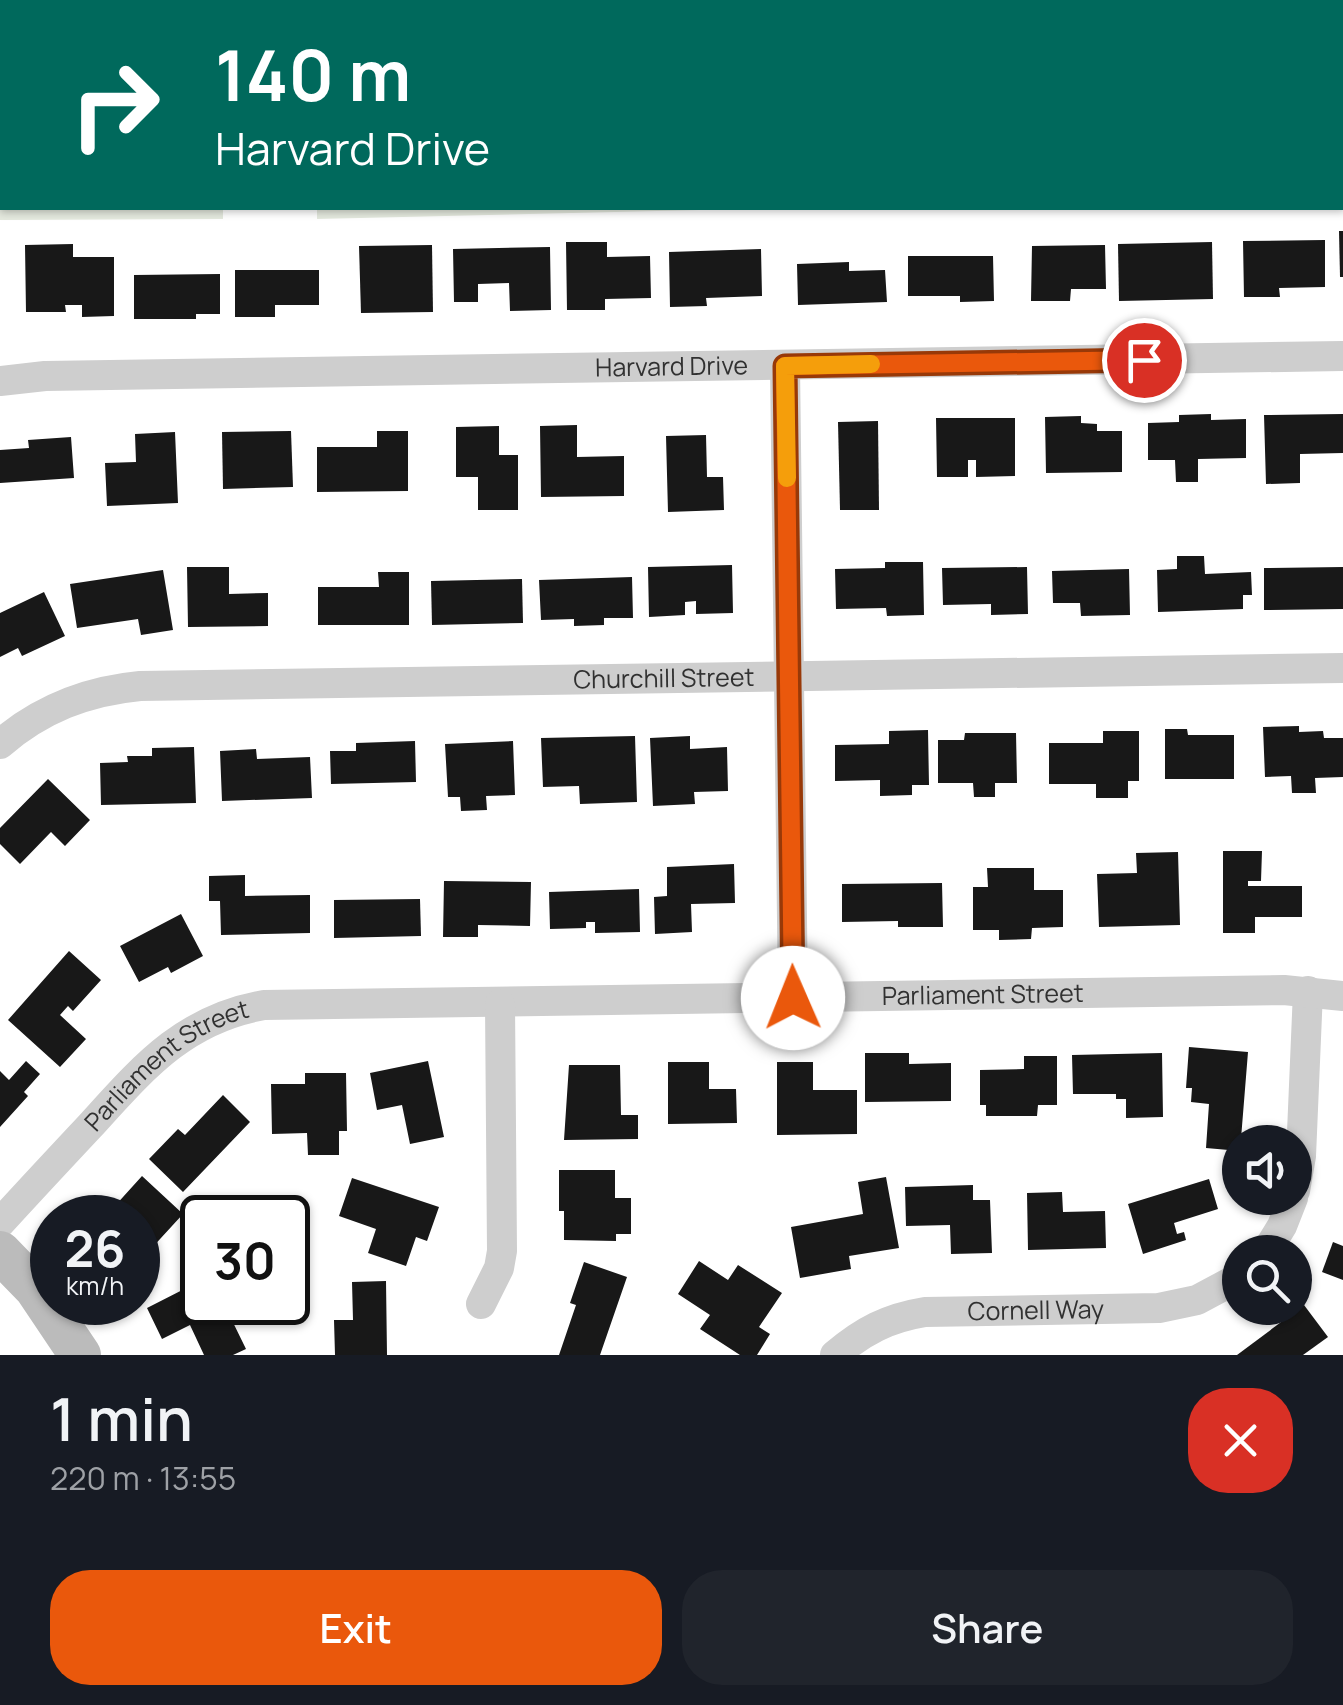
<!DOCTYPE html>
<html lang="en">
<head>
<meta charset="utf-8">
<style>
  :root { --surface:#171b24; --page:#20242c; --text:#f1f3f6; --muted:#9ea1a6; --accent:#ea580c }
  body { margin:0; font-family:Manrope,sans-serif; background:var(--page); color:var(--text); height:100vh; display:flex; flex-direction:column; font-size:38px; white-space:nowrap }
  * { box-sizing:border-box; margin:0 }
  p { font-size:32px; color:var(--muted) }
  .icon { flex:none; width:55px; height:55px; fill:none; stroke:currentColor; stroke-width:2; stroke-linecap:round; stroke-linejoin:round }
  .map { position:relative; height:1355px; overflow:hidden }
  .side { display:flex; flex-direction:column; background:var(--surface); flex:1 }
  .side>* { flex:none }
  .banner { position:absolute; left:0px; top:0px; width:1345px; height:210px; box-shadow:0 2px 8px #0004; background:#00695c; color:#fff; overflow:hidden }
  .tools { position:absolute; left:1222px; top:1125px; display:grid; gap:20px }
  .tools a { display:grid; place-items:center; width:90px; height:90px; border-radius:50%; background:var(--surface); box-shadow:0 2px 8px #0004; font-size:50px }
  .speed { position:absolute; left:30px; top:1195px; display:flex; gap:20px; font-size:50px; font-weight:700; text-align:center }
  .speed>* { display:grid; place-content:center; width:130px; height:130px; border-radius:50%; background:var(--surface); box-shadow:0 2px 8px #0004; line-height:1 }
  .speed small { font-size:25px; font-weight:400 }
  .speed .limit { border:5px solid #111; border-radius:15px; background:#fff; color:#111 }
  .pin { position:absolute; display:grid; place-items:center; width:85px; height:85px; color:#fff; margin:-42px; border:5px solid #fff; border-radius:50%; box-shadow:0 2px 10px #0007 }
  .me { position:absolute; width:110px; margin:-55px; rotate:359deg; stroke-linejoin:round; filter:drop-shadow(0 0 8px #0008) }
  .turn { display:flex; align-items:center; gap:35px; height:210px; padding:0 50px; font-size:45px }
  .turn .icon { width:130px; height:130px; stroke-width:2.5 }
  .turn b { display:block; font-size:70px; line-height:85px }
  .round { display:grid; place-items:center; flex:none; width:105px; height:105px; border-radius:40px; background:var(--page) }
  .overview { display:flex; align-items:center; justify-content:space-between; height:170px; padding:0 50px }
  h1 { font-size:60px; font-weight:600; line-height:75px }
  .button { display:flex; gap:20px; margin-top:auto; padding:20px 50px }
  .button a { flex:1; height:115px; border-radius:40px; background:var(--accent); color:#fff; font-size:40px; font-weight:600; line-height:115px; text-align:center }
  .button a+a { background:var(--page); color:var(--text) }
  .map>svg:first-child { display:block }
  .green { fill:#e4e9de }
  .building { fill:#181818 }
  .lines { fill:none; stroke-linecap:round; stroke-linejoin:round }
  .street { stroke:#cecece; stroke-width:30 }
  .secondary { stroke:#bbb; stroke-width:42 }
  .route-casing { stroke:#983908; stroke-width:25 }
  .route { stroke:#ea580c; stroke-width:18 }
  .slow { stroke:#f59e0b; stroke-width:18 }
  .labels { text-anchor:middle; stroke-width:10; stroke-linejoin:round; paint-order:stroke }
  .street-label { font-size:25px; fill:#313131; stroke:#fff }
</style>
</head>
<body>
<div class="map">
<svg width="1343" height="1355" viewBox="0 0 1343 1355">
  <rect width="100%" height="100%" fill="#fff"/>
  <!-- green -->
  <g class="green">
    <path d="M0,0H910V2H2V208H223V219L0,220Z"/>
    <path d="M317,208H784L317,219Z"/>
  </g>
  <!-- building -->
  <g class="building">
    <path d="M1339,231H1343V277H1340Z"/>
    <path d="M1325,240V287L1279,288L1280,297H1244L1243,241Z"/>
    <path d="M566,242H607V257L650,256L651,298L605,299V310H567Z"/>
    <path d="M1212,242L1213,299L1119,301L1118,244Z"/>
    <path d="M73,244V257H114V316L82,317V305H65L66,312H26L25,245Z"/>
    <path d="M432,245L433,312L361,313L359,246Z"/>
    <path d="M1105,245L1106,289H1071L1070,301H1031L1032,246Z"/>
    <path d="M550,247L551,310L510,311L509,283L478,284V302H454L453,249Z"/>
    <path d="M761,249L762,296L706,298L707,306L670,307L669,252Z"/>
    <path d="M908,256H993L994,301L960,302V296H908Z"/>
    <path d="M849,262V271L885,270L887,302L798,305L797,264Z"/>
    <path d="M235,270H319V305H275V317H235Z"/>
    <path d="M220,274V314H196V319H134V275Z"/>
    <path d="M1211,414V420L1246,419V458L1198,459V482H1176L1175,460H1148V423L1179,422V415Z"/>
    <path d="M1343,414V453L1300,454V483L1266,484L1264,415Z"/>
    <path d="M1081,416V423L1097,424V431H1122V472L1046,473L1045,417Z"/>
    <path d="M936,418H1015V476L976,477V460H968V477H937Z"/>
    <path d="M878,421L879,510H840L838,422Z"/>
    <path d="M577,425V457L624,456V496L541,497L540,426Z"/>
    <path d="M499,426V455H518V510H478V477H456V427Z"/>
    <path d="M291,431L293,487L223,489L222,432Z"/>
    <path d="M377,431H408V491L317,492V447H377Z"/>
    <path d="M175,432L178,503L107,506L105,463L136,462L135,434Z"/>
    <path d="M706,435L707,477H723L724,510L668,512L666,436Z"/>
    <path d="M71,437L74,478L0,483V450L29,448L28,440Z"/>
    <path d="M1177,556H1204L1205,574L1251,572L1252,595H1243V609L1158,612L1157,570L1177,569Z"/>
    <path d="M885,562H923L924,615L887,616L886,608L836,609L835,569L885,568Z"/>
    <path d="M732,565L733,613L696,614V601L685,602V615L649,617L648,567Z"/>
    <path d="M187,567H229V594L268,593V626L188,627Z"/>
    <path d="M1027,567L1028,614L991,615V604L943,605L942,568Z"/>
    <path d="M1343,567V609L1264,610V568Z"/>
    <path d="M1129,569L1130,615L1081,616L1080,603H1053L1052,571Z"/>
    <path d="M163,570L173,630L141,635L138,619L77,628L70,584Z"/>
    <path d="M378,572H409V625H318V587H379Z"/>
    <path d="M632,577L633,618H604V625L574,626V619L541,620L539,580Z"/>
    <path d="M522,579L523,623L432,625L431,581Z"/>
    <path d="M44,592L65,636L22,656L18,648L0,657V613Z"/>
    <path d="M1299,726V732L1323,731L1324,738H1343V777L1315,778L1316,793H1292L1291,776L1265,777L1263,727Z"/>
    <path d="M1165,729H1187L1188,735H1234V779H1165Z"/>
    <path d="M928,730L929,785H912V795L880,796V780L835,781V745L889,744V731Z"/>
    <path d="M1103,731H1139V781H1128V798H1096V784H1049V743H1103Z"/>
    <path d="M965,733H1016L1017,783H995V797H974L973,783H938V740H964Z"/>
    <path d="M635,736L637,802L580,804L579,786L543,787L541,738Z"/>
    <path d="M690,736V749L727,747L728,791L694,792L695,804L653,806L650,738Z"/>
    <path d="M415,741L416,782L331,784L330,751H356V743Z"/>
    <path d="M513,741L515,795L486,796L487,810L461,811L460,797H448L445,744Z"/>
    <path d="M194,747L196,803L101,805L100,763L128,762L127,756H152V748Z"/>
    <path d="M256,749L257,759L310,757L312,798L222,801L220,751Z"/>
    <path d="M48,779L90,820L65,846L51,832L20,864L0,844V828Z"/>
    <path d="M1223,851H1262L1261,881H1248V886H1302V917H1255V933H1223Z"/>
    <path d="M1178,852L1180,925L1099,927L1097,874L1137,873L1136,853Z"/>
    <path d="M734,864L735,903L691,904L692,932L655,934L654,897L667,896V867Z"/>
    <path d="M987,868H1034V890H1063V927L1032,928L1031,939L999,940V930H973V887H988Z"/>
    <path d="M245,875V896L310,895V933L221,935L220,901H209V876Z"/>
    <path d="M444,881L531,882L530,926L478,925V937H443Z"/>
    <path d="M942,883L943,927H898V921L842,922V884Z"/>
    <path d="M639,889L640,932L595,933V922H586V928L550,929L549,892Z"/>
    <path d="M420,899L421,936L334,938V900Z"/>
    <path d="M181,914L203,956L171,973L168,967L139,982L120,946Z"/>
    <path d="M69,951L101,980L73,1011L68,1006L60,1015L86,1039L60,1067L8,1020Z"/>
    <path d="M1189,1047L1248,1052L1240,1151L1206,1148L1209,1104L1191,1102L1192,1088H1186Z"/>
    <path d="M865,1053H909V1064L951,1063V1101L865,1102Z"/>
    <path d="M1162,1053L1163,1117L1126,1118V1099H1116V1094H1073L1072,1055Z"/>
    <path d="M1024,1056H1057V1105H1038L1037,1116H986V1105H980V1070L1024,1069Z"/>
    <path d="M26,1061L40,1074L24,1092L28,1096L0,1127V1071L9,1080Z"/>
    <path d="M428,1061L444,1137L410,1144L402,1105L377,1110L370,1073Z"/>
    <path d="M668,1062H709V1089H736L737,1123L668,1124Z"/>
    <path d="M777,1062H813V1090H857V1134L777,1135Z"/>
    <path d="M569,1065H620L621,1115H638V1139L564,1140Z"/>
    <path d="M305,1073H346L347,1131H339V1155H308L307,1133L272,1134L271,1084H305Z"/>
    <path d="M223,1095L250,1122L183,1192L149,1159L178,1129L185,1135Z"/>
    <path d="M559,1170H615V1198H631V1234H616V1241L564,1240V1211H559Z"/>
    <path d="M142,1176L183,1214L138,1263V1218H104Z"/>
    <path d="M886,1177L899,1248L849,1256L851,1269L800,1278L791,1227L863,1214L858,1182Z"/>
    <path d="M352,1178L439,1207L427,1241L416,1237L406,1266L368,1253L376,1229L339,1216Z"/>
    <path d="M1209,1179L1218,1209L1174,1223L1177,1234L1184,1232L1186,1240L1143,1254L1128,1204Z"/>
    <path d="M973,1185V1200H990L992,1253L951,1254L950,1225L906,1226L905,1187Z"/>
    <path d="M1062,1192L1063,1212L1105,1211L1106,1248L1028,1250L1027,1193Z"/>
    <path d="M1333,1242L1343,1246V1280L1322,1272Z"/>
    <path d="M699,1261L728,1280L738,1265L782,1293L759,1327L770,1334L757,1355H740L700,1329L710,1315L678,1294Z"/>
    <path d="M584,1262L627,1277L600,1355H559L576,1305L570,1303Z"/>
    <path d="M202,1280V1302H223L246,1349L233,1355H204L190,1325L162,1339L147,1308Z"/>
    <path d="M386,1281L387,1355H335L334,1320H353L352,1282Z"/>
    <path d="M1304,1305L1328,1337L1303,1355H1237Z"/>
  </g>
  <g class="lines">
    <!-- street -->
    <g class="street">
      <path d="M785,366L793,998"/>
      <path id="s1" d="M0,381L45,376L1343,356"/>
      <path id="s2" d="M0,744C41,709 86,691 140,686L1343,668"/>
      <path d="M1295,1191L1301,1156L1308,991"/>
      <path id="s3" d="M0,1223C30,1190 60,1158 90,1126C142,1069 183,1019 264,1005L1284,990L1343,996"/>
      <path d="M1266,1252L1282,1226L1293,1198"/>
      <path d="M481,1304L499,1268L502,1251L500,1004"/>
      <path id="s4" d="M835,1355C863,1331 888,1318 925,1312L1159,1308L1197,1300L1240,1277"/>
    </g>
    <!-- secondary -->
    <path class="secondary" d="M0,1252L35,1288L80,1355"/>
  </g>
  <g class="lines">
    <defs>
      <path id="route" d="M793,998L785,366L1144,360"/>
    </defs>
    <!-- route casing -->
    <use href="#route" class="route-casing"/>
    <!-- route -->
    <use href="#route" class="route"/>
    <!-- slow -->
    <path class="slow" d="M787,478L785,366L871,364"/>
  </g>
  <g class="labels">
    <!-- street labels -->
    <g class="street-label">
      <text dy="9" stroke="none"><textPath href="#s1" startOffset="672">Harvard Drive</textPath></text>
      <text dy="9" stroke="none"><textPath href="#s2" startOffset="678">Churchill Street</textPath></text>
      <text dy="9" stroke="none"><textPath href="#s3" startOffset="1068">Parliament Street</textPath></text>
      <text dy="9" stroke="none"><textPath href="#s3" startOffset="232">Parliament Street</textPath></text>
      <text dy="9" stroke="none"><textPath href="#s4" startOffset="212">Cornell Way</textPath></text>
    </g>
  </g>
</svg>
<div class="tools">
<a><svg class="icon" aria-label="sound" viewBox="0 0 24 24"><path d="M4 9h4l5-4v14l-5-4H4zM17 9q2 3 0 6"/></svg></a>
<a><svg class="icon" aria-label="search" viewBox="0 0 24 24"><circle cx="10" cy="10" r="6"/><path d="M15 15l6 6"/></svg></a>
</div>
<div class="speed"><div>26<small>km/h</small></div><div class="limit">30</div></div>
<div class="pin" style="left:1144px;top:360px;background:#d93025"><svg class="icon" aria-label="arrive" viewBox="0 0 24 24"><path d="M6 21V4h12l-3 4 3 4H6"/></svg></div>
<svg class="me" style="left:793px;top:998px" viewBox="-20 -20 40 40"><circle r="19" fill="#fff"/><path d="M0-13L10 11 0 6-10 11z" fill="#ea580c"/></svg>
<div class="banner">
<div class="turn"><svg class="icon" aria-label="right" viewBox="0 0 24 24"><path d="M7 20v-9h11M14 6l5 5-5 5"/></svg><div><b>140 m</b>Harvard Drive</div></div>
</div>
</div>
<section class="side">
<div class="overview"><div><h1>1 min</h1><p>220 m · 13:55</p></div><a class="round" style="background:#d93025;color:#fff"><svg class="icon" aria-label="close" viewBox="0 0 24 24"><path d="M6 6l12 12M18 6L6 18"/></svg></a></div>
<div class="button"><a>Exit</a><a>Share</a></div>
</section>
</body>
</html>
